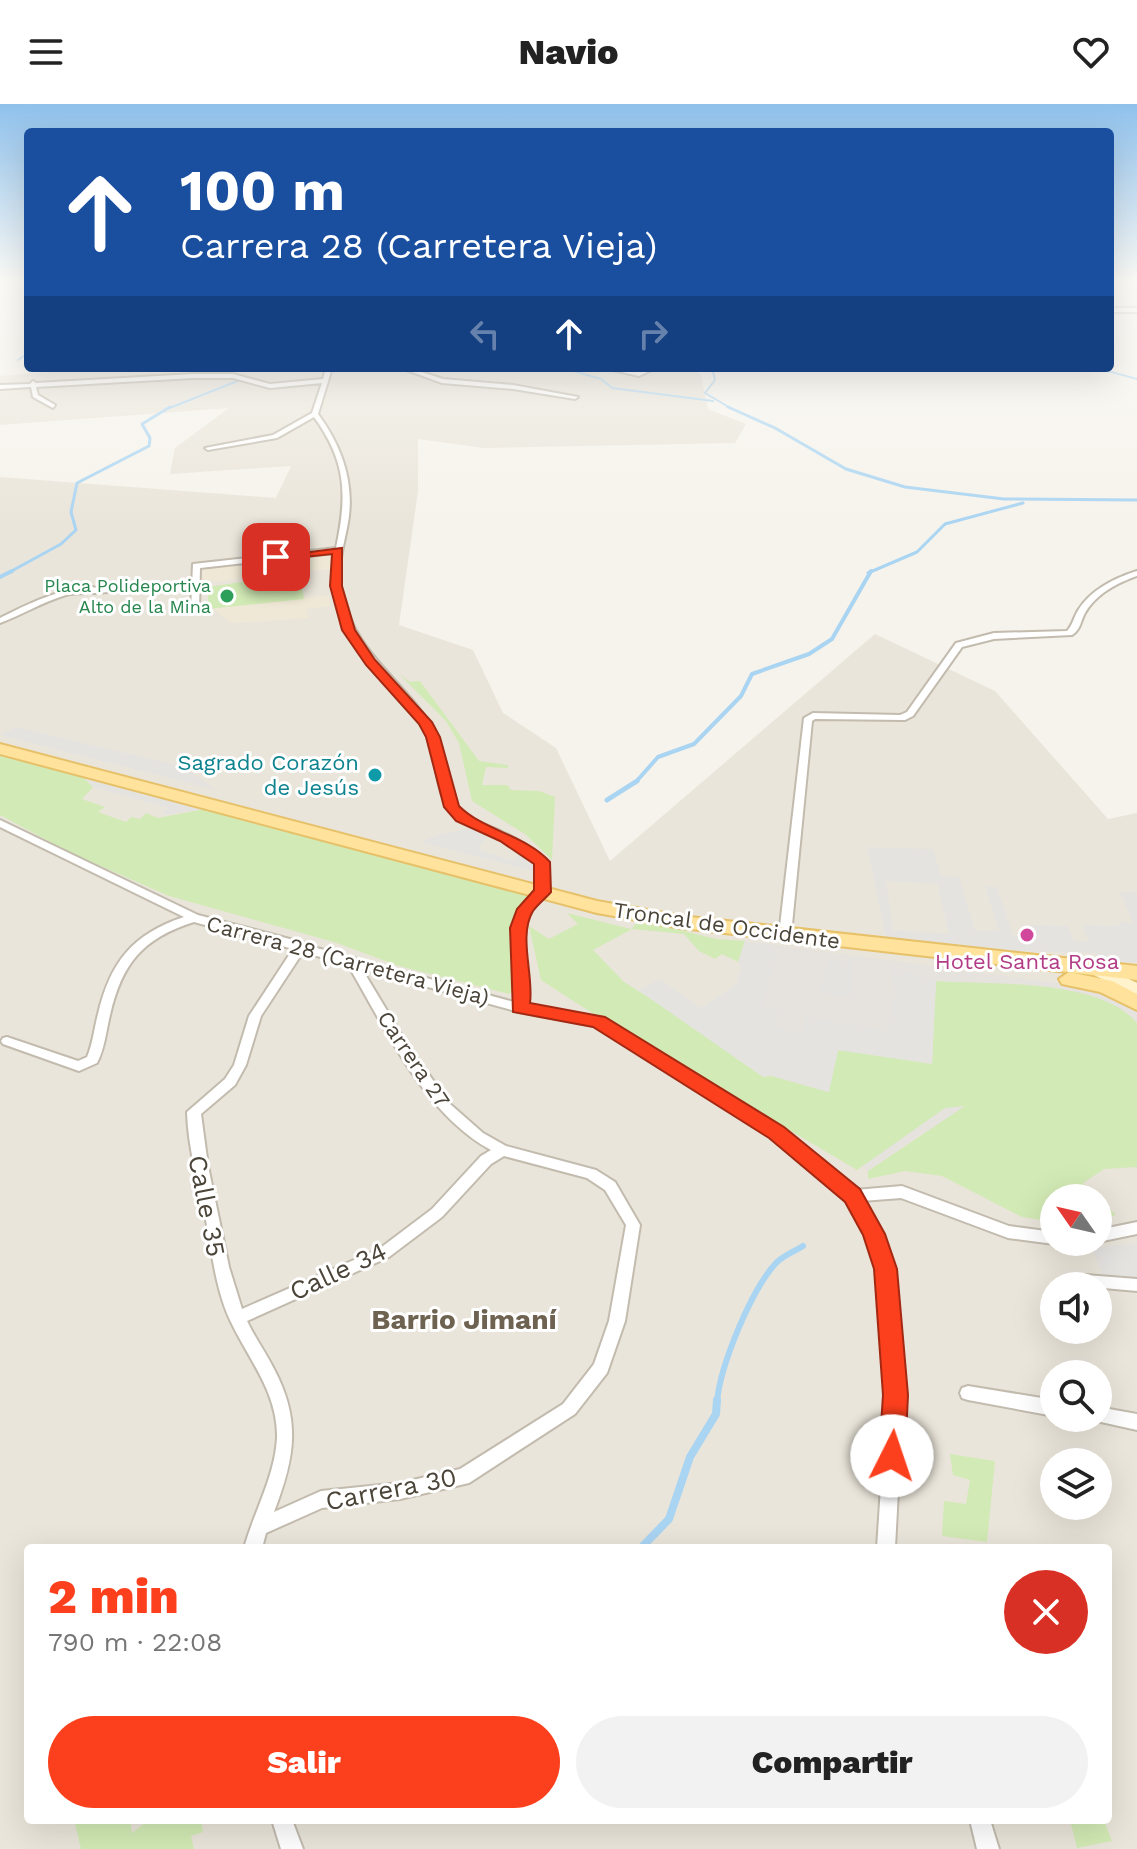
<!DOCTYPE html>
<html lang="es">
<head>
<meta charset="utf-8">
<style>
  :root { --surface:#fff; --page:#f2f2f2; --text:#222; --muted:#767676; --accent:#fc3f1d }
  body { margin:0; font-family:"Work Sans",sans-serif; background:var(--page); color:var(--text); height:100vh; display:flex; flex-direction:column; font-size:30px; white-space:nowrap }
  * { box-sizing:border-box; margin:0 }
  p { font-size:26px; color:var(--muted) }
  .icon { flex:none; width:44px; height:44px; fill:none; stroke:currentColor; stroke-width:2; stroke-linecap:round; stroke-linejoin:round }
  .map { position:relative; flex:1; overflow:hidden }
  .details { position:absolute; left:24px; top:1440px; width:1088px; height:280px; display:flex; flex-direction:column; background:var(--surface); border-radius:8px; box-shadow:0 8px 32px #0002 }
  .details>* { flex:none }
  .hud { position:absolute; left:24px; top:24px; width:1090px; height:244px; border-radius:8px; box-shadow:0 8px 32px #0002; background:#1a4fa0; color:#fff; overflow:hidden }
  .needle { width:52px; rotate:304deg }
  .controls { position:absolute; left:1040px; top:1080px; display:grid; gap:16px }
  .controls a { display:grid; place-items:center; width:72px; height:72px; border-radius:50%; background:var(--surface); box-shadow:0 8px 32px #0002; font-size:40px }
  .pin { position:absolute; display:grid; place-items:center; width:68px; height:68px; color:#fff; margin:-34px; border-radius:16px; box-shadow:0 4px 12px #0006 }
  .me { position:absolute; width:88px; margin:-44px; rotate:4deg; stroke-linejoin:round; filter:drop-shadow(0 0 6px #0008) }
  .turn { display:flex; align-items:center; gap:28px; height:168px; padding:0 24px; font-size:36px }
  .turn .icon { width:104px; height:104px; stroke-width:2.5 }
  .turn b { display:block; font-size:56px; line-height:68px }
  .lanes { display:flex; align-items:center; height:76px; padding:0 24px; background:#0003; justify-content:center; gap:40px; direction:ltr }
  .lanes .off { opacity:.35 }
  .round { display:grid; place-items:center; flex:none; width:84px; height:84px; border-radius:42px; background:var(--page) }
  .head { display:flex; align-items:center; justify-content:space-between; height:136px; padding:0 24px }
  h1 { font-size:48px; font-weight:800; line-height:60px; color:var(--accent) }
  .primary-button { display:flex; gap:16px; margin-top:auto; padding:16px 24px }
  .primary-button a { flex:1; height:92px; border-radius:48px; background:var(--accent); color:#fff; font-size:32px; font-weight:800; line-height:92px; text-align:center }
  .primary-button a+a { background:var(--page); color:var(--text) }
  header { display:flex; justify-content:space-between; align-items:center; height:104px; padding:0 24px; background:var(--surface); font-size:36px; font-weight:800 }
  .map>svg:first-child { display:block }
  .residential { fill:#eae5da; fill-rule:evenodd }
  .industrial { fill:#e6e2dd }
  .education { fill:#efe8d6 }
  .green { fill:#d2eab5 }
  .parking { fill:#e5e3e0; fill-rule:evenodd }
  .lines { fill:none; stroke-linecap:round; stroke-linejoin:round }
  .stream-far5 { stroke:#a9d4f2; stroke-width:2 }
  .stream-far4 { stroke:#a9d4f2; stroke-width:3 }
  .stream-far3 { stroke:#a9d4f2; stroke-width:4 }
  .stream-far2 { stroke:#a9d4f2; stroke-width:5 }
  .stream-far1 { stroke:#a9d4f2; stroke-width:6 }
  .stream { stroke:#a9d4f2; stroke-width:8 }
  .street-casing { stroke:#c2bbae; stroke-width:4 }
  .secondary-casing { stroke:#d6c79b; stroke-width:4 }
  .primary-casing { stroke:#e6c16a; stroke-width:4 }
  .street { fill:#fff; fill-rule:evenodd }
  .secondary { fill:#fff3cd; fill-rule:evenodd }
  .primary { fill:#ffe39c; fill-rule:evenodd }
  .route { fill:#fc3f1d; stroke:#a42913; stroke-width:2 }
  .leisure-dot { fill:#2e9e5b; stroke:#fff; stroke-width:3 }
  .culture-dot { fill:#0f9aa8; stroke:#fff; stroke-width:3 }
  .hotel-dot { fill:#d1479c; stroke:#fff; stroke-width:3 }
  .labels { text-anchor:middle; stroke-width:6; stroke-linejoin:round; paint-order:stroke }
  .far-leisure-label { font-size:18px; fill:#27864d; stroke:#fff; text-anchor:end }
  .culture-label { font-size:22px; fill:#0d838f; stroke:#fff; text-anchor:end }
  .street-label { font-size:22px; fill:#4b4439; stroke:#fff }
  .hotel-label { font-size:22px; fill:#b23c85; stroke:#fff }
  .near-street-label { font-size:26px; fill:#4b4439; stroke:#fff }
  .near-neighbourhood-label { font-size:28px; font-weight:bold; fill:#6e6250; stroke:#fff }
</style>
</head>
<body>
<header><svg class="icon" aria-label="menu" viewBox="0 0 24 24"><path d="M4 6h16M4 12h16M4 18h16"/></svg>Navio<svg class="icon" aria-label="heart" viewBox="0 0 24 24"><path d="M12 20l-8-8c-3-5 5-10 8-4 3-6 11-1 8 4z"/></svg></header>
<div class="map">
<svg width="1137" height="1745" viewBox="0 0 1137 1745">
  <rect width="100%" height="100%" fill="#f6f3ec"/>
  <!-- residential -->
  <path class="residential" d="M89,264H693L701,271L708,305L746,320L735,339L484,344L418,335V387L399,521L473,546L503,609L556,644L610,757L875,530L995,587L1108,715L1137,709V1745H0V373L276,394L291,362L170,370L175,344L229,304L0,321V272ZM1054,1094H1098V1138H1054ZM1054,1182H1098V1226H1054ZM1054,1270H1098V1314H1054ZM1054,1358H1098V1402H1054ZM28,1444H1108V1716H28Z"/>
  <!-- industrial -->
  <path class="industrial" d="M769,840L1078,882L1118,896L1137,907V1019L924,1028L868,1067L694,962Z"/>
  <!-- education -->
  <g class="education">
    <path d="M332,450L330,465L220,477L196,475L199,465L208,463Z"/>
    <path d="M329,491L330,502L306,505L309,514L230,519L214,504Z"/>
  </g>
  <!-- green -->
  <g class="green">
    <path d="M300,469L304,495L208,505V483Z"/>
    <path d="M399,570L410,578L420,577L479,657L508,661V664L486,663L482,681H507L511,686L539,687L555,693L552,756L525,730L472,697L459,639L446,617Z"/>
    <path d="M0,646L80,670L93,683L82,695L105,703L98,708L126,718L131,713L140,715L146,709L158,714L205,705L536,794L525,805L519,882L509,890L399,862L334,838L169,792L71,749L0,711Z"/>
    <path d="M567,809L631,825L640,816L716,835L745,837L738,858L722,850L715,855L699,847L684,830L632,825L593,846L624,878L707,930L738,955L772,972L828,988L838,946L932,959L936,877C991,881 1099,874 1137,919V1063L1104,1065L1083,1079L1116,1111L1098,1116V1094H1054V1118L1022,1113L942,1072L905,1067L868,1075V1067L965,1002L945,1004L857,1066C751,1003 644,944 541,876L529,822L549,835L578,820Z"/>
    <path d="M950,1350L995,1357L987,1438L942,1432L944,1397L966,1400L970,1376L953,1371Z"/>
    <path d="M74,1716H130L132,1729L149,1716H201L203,1728L191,1732L194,1745H81Z"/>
    <path d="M1070,1716H1104L1112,1737L1077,1744Z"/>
  </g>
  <!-- parking -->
  <g class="parking">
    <path d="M16,623L184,663L216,686L0,631Z"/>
    <path d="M80,670L129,685L205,705L161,711L168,704L93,683Z"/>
    <path d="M475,723L487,733L478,745L514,757L518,751L514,741L540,765L532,767L421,738L437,731Z"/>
    <path d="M867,743L933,745L941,772L959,773L975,827H999L985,782L997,783L1013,832L1032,833L1028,821L1068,822L1074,837H1088L1082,821L1120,822L1114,807L1119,818L1133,819L1120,788H1137V858L1098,857L1095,849L888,843ZM886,777L937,780L949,830L893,826Z"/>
    <path d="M745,837L771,840L777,848L763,902L781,907L776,924L802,928L806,912L887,927L894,893L892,864L936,877L932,960L838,946L829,988L772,972L763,973L638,886L660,875L701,904L736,880L741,864L738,858Z"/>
    <path d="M828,856L852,857L853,895L818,889Z"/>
    <path d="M1137,1139V1178L1103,1172L1092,1144Z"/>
  </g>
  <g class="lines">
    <!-- stream-far5 -->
    <g class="stream-far5">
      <path d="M17,176L28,179"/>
      <path d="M18,256L28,249"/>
      <path d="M563,264L601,275L612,284L713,297"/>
      <path d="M712,264L715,276L705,289L732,305"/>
      <path d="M1097,264L1137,275"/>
      <path d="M167,305L240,276"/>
    </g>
    <!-- stream-far4 -->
    <g class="stream-far4">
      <path d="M728,303L775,324L846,365L905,383L1004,395L1137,396"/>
      <path d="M8,469L61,440L76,426L71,408L77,379L149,342L150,334L142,320L170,303"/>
      <path d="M868,469L917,448L945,420L1023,399"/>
    </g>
    <!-- stream-far3 -->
    <g class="stream-far3">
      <path d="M0,473L12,467"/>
      <path d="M635,679L658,653L694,640L741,592L752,570L809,550L832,535L871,467"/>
    </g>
    <!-- stream-far2 -->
    <path class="stream-far2" d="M607,696L637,677"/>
    <!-- stream-far1 -->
    <path class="stream-far1" d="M717,1298C720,1262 751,1186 776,1159C782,1152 795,1147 803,1142"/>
    <!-- stream -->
    <path class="stream" d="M641,1444L669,1415L690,1353L716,1310L717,1296"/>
    <defs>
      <g id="street">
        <rect x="1110" y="204" width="27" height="4"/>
        <path d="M326,264H332L318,310C343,344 356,382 347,424C343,444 337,464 341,484C353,552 406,575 436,630C448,653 443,685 460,705C470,717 488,721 502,728C518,735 535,746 547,758L548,788L531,807L526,817L524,841L526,901L602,915L781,1025L855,1086L902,1082L1009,1122L1054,1128V1138H1059L1054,1140L1008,1134L901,1094L862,1097L881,1130L893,1165L903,1291L895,1444H877L887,1291L877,1165L867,1131L847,1096L771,1033L595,922L519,908L362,865L407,940L450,1000L483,1029L506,1042L596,1066L615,1078L640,1121L625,1217L607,1269L575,1310L469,1379L400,1395L322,1404L266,1429L262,1444H244C254,1408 275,1372 277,1334C278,1288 248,1255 230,1216C216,1186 212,1150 206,1116C199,1080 188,1045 187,1008L225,975L234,961L249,912L293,845L194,818C143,834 122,859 110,911C106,927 105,944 97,959L79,967L3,940L1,937L3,934L7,933L78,957L87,953C93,939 94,925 98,910C110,859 132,830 184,813L0,723V716L198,811L305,839L306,841L514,898C519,851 497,827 536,787L537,759C525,751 514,742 501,735C485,726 465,723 452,709C433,687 439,653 425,628C390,564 319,536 335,449L200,464L199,506L195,508L191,506L193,460L336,444C347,392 347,358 314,313L277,334L208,346L205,344L273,331L312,309L322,279L270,284L233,274H193L36,283L38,291L55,301L53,304L33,293L31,283L0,285V281L30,280L33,277L36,279L193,270H233L270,280L323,275ZM303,848L348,861C385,924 424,1010 491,1046L481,1052L432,1105L379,1145L242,1205L229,1163L208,1062L201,1010L235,981L246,961L261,912ZM504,1052L587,1074L605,1086L626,1121L609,1217L594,1260L563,1300L460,1365L400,1379L321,1387L274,1408C294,1355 302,1318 274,1265C266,1249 255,1234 247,1217L389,1153L442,1113L491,1060Z"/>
        <path d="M401,264H409L443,275L513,281L578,293L575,295L513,285L442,279Z"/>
        <path d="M604,264L638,268L648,264H656L639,272Z"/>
        <path d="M1137,467V472C1117,479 1096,490 1085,509C1080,518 1081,525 1072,531L994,535L962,543L913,612L905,616L815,615L812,617L791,831L785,835L781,834L779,831L804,614L813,609L900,611L907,608L956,539L994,529L1067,527C1073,521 1074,512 1079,505C1092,485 1115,474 1137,467Z"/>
        <path d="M92,483L110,487C99,491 80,487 66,491C42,498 22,511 0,519V514C30,499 58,485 92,483Z"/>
        <path d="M1137,1118V1130L1098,1138V1126Z"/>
        <path d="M1086,1171L1137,1175V1187L1081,1182L1078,1177L1081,1172Z"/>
        <path d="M968,1282L1054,1296V1312L968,1296L962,1294L960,1289L962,1284Z"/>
        <path d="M1098,1303L1137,1310V1326L1092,1316L1091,1314H1098Z"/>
        <path d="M272,1716H292L303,1745H281Z"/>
        <path d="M970,1716H990L999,1745H977Z"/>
      </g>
      <path id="secondary" d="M1096,859L1137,879V893L1090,869L1087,865L1090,861Z"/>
      <g id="primary">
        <path d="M0,640L597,797L681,812L1137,862V876L681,824L597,809L0,650Z"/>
        <path d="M1069,868L1112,877L1137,890V906L1100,888L1062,880L1059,875Z"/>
      </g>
    </defs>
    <!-- street casing -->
    <use href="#street" class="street-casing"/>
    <!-- secondary casing -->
    <use href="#secondary" class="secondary-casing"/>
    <!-- primary casing -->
    <use href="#primary" class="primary-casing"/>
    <!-- street -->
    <use href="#street" class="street"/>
    <!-- secondary -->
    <use href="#secondary" class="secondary"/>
    <!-- primary -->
    <use href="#primary" class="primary"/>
  </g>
  <!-- sky -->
  <linearGradient id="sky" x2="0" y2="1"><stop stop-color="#8fc1ec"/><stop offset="0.42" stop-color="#fbfaf6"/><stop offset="1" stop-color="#fbfaf6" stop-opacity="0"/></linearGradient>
  <rect width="1137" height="421" fill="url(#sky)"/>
  <!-- route -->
  <path class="route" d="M342,444V482L355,526L375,556L432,618L440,633L459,702C484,727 526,731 550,758L551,788C546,794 538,800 533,807C518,832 534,871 530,899L605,913L784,1023L860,1085L885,1130L897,1165L908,1291L905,1352L901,1361L892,1365L882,1361L879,1352L883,1291L874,1165L863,1131L845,1098L769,1034L593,923L513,908L510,824L517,805L534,786V760L500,737L456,717L444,703L426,633L419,620L366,561L342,526L330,482L332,450L276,456L270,453Z"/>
  <!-- markers -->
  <circle class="leisure-dot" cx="227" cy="492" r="8"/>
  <circle class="culture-dot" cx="375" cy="671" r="8"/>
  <circle class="hotel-dot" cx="1027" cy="831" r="8"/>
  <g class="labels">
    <!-- far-leisure labels -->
    <g class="far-leisure-label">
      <text x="211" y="488">Placa Polideportiva<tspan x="211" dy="21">Alto de la Mina</tspan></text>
    </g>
    <!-- culture labels -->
    <g class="culture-label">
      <text x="359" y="666">Sagrado Corazón<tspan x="359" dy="25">de Jesús</tspan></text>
    </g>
    <!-- street labels -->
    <g class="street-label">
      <text transform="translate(727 821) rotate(8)" y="8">Troncal de Occidente</text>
      <text transform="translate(348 856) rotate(15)" y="8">Carrera 28 (Carretera Vieja)</text>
      <text transform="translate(414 955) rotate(56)" y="8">Carrera 27</text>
    </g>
    <!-- hotel labels -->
    <g class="hotel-label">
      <text x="1027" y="865">Hotel Santa Rosa</text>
    </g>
    <!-- near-street labels -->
    <g class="near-street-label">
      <text transform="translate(207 1102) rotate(79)" y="9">Calle 35</text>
      <text transform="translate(338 1167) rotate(-25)" y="9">Calle 34</text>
      <text transform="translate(391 1385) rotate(-11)" y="9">Carrera 30</text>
    </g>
    <!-- near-neighbourhood labels -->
    <g class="near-neighbourhood-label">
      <text x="464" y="1225">Barrio Jimaní</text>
    </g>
  </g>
</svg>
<div class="controls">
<a><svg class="needle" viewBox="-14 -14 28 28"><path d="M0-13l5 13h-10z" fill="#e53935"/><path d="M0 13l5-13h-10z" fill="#767676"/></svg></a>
<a><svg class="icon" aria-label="sound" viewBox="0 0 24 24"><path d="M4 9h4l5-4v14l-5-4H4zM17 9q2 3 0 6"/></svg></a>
<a><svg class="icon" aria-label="search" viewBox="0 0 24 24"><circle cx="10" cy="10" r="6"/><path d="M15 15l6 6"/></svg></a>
<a><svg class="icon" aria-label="layers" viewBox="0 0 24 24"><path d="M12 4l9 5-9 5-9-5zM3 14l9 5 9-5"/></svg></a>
</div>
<div class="pin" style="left:276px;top:453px;background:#d93025"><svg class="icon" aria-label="arrive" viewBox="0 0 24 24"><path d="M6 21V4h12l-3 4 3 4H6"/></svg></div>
<svg class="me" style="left:892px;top:1352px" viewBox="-20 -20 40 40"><circle r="19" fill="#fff"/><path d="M0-13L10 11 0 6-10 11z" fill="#fc3f1d"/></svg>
<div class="hud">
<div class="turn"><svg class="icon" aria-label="ahead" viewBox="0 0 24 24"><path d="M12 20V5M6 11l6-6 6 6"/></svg><div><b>100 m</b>Carrera 28 (Carretera Vieja)</div></div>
<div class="lanes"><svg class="icon off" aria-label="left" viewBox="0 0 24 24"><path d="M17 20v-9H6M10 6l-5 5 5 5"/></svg><svg class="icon" aria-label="ahead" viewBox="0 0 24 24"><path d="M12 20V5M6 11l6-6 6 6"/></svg><svg class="icon off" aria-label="right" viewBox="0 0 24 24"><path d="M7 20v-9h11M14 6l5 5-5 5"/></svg></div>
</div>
<section class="details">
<div class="head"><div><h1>2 min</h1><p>790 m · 22:08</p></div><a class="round" style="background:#d93025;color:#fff"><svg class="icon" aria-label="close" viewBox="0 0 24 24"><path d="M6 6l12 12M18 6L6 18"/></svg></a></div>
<div class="primary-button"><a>Salir</a><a>Compartir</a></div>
</section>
</div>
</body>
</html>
